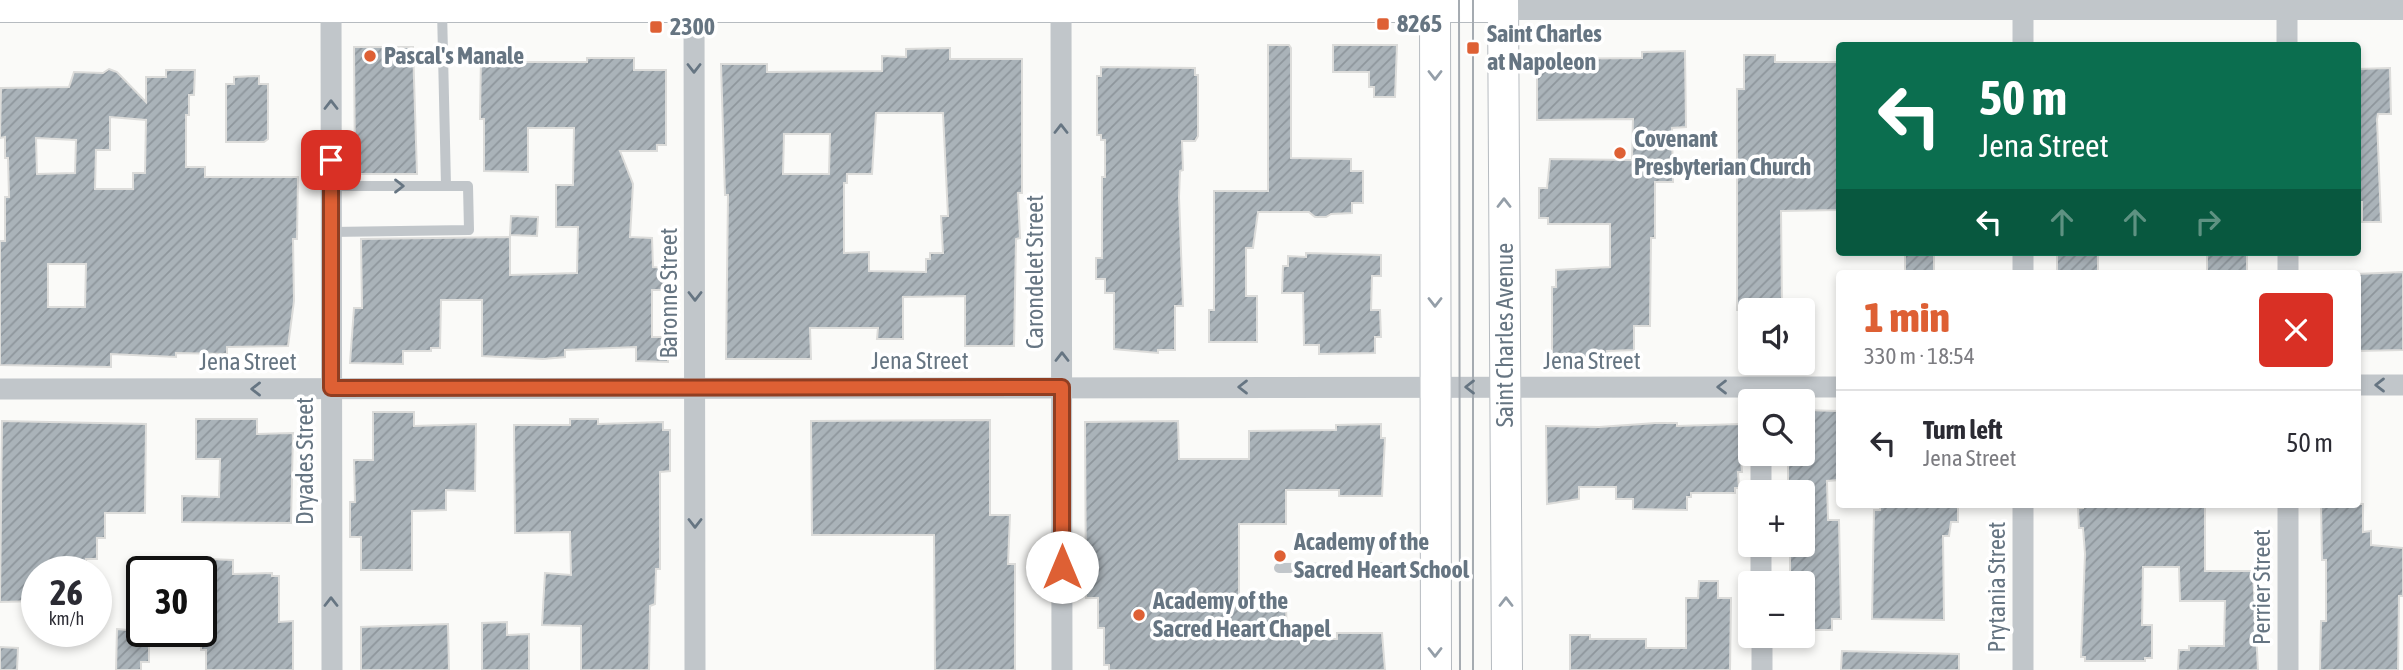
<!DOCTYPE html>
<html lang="en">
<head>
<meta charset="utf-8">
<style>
  :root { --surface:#fff; --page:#f7f7f7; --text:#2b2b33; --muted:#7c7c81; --line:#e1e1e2; --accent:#de6034 }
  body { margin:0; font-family:"Asap Condensed",sans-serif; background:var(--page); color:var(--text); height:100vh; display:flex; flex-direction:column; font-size:26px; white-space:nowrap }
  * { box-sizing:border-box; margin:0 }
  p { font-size:23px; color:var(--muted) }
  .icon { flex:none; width:38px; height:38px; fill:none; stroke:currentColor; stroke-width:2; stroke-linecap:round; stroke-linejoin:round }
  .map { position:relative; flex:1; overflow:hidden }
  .panel { position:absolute; left:1836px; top:270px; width:525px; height:238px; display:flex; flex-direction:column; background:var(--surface); border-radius:7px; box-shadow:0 4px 10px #0003 }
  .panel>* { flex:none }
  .guide { position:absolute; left:1836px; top:42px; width:525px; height:214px; border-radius:7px; box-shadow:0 4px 10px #0003; background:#0b6e4f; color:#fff; overflow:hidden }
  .fabs { position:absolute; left:1738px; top:298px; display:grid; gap:14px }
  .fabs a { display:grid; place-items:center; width:77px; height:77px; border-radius:7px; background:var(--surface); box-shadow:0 4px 10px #0003; font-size:35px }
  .speed { position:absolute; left:21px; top:556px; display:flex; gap:14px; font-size:35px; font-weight:700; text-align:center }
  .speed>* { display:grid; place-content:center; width:91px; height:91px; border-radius:50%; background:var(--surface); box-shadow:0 4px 10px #0003; line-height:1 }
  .speed small { font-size:18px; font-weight:400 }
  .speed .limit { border:4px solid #111; border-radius:10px; background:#fff; color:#111 }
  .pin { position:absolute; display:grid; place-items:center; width:60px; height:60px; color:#fff; margin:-30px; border-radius:14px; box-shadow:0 4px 10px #0006 }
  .me { position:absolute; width:77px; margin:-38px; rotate:0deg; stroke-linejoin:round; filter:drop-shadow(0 0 5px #0008) }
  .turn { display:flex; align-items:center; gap:24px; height:147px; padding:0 28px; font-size:32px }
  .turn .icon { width:91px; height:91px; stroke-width:2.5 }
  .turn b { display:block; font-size:49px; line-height:60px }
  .lanes { display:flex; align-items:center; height:66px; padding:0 28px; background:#0003; justify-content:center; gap:35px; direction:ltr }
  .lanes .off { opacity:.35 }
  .round { display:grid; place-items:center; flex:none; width:74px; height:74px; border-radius:7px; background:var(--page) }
  .head { display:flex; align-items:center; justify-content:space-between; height:119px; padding:0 28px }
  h1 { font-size:42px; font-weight:800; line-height:52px; color:var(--accent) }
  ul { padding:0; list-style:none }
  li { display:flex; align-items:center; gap:21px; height:105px; padding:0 28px; border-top:2px solid var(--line) }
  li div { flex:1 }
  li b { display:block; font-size:26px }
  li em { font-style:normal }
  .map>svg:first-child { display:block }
  .building { fill:url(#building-hatch); stroke:#dcdcda; stroke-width:2; fill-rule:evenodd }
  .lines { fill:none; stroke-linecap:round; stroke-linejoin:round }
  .secondary-casing { stroke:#b6bbc0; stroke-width:32 }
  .service { stroke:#c1c6ca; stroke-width:10 }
  .minor { stroke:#c1c6ca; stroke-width:21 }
  .tertiary { stroke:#c1c6ca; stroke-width:26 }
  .secondary { stroke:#fff; stroke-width:30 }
  .tram { stroke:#a5abb1; stroke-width:2 }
  .oneway { stroke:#667582 }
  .oneway2 { stroke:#949ea8 }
  .route-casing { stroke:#903e22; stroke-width:18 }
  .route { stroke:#de6034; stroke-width:12 }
  .poi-dot { fill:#de6034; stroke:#fff; stroke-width:2.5 }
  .labels { text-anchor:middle; stroke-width:7; stroke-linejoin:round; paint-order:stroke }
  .poi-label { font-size:24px; font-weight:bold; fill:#667582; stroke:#fff; text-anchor:start }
  .street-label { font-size:24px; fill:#667582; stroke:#fff }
</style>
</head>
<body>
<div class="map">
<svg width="2403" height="670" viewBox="0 0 2403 670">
  <defs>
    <pattern id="building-hatch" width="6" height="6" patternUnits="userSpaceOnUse" patternTransform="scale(1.75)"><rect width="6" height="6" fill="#aab3b9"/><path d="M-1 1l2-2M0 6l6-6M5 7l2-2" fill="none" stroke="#8e969c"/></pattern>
  </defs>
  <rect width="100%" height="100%" fill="#fafaf8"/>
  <!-- building -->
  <g class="building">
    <path d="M1268,45H1289L1291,48V158L1351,159V171H1363V203H1352V213L1331,214L1326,217H1315L1309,212H1258L1253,248H1246V296H1257V342H1209V310H1214V191H1268Z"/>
    <path d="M1333,45H1397L1395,97H1374V87H1369V72H1333Z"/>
    <path d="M354,47H413L417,174H355Z"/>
    <path d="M950,48V59H1022V193H1018L1020,238L1016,239L1014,346H965V296L903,297V339H877L878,328H810L811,359H726L728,195H725L721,64H767V72L882,71V56L906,57V49ZM876,113H943L948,216H941L943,253H930V259H926V272L869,271V252L844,253V183H847V174H872ZM784,134H830L829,174H783Z"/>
    <path d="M1685,51L1686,127L1672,128L1673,182H1655V238H1651L1650,326H1634V350L1607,351V361L1573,360V354H1552V287H1556V270L1610,267V224H1548V218H1539V188H1547L1550,159L1632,160L1633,119L1537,120V59L1642,58V52Z"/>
    <path d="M481,55H513V62H587V58H634V70H666V145H657V151H620L633,184L630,237L652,238L653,267L666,268L667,290H652V337H668V362L636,361V347L565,350V357L543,359L482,356V300H441L440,348H431V351H403V364L350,363L354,308H362L361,239L510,237V275L577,273L578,227H556V185H573L574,128H528V172L484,171V119H480Z"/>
    <path d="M1744,55H1775V62H1839V210L1781,211L1782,310H1737V89H1744Z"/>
    <path d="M1101,67L1195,68V75H1198V136L1195,141H1182L1183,170L1180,171L1179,197L1183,306H1175V350H1158V353L1114,349V293H1105V279H1096V258H1102V177H1105V140H1101V135H1097V76H1101Z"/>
    <path d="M2390,68L2391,114H2378L2377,119L2381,222H2362V202H2357V69Z"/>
    <path d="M109,69L117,72L146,102V77H166V70H195L194,95H189V115H186V167H205V177H298L297,239H293L294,301L288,346L227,347V354L176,353V357L111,354V367L0,365V241H5V197H9L8,158H5V137L0,138L1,88L69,87L74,72L103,73ZM110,117L146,120L145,173H133V189H95L96,150H110ZM36,138L76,140L75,173L37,174ZM48,264H86L85,307H48Z"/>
    <path d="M259,76V84H268V139L264,142H226V84H234V77Z"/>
    <path d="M511,216L538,217L537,236L510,235Z"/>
    <rect x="1905" y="252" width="29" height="21"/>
    <rect x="2057" y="252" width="41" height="21"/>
    <rect x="2207" y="252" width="40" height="21"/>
    <path d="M1306,253L1381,255V276H1372L1371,310H1380L1381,337H1375V353L1319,354V345H1304L1303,293H1282L1283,266H1288V256L1306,257Z"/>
    <path d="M2403,272V350L2357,351V274Z"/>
    <path d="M1802,410L1839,411V480L1827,481L1828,520H1839L1841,619H1832V630H1802V582L1790,581V544H1802V481H1788V453H1802Z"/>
    <path d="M373,412H414V426L476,424L475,491L446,490V510L412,511V570H361V537H350V502H355L354,460H373Z"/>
    <path d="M196,419H257V434L293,433L291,523L182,522V496L219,497L220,459H196Z"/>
    <path d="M570,419H598V424L663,422V430H670V471L660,472V569H656L655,604L650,606L649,670H581V626L542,625L545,573L571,575L570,532L515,533L514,425H570Z"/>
    <path d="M990,420V515H1010L1008,564H1015V670H935L934,535H812L811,421Z"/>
    <path d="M2,421L146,424L145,513H105V538H97V559H86V570H37V601L0,602Z"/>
    <path d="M1178,421L1179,459H1249V431L1336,430V425L1381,424V438H1385L1382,496H1339V490H1286V524H1239V606H1286L1287,639H1337V633H1382L1385,670H1109V665H1104V628H1098V598H1086L1085,422Z"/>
    <path d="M1656,423H1677V426L1739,424L1742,472H1738L1739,488H1735V493H1691V497H1687V510L1633,509V499H1616V487H1579V499L1547,504L1546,426L1599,427Z"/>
    <path d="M1880,504H1958V522H1951L1949,536H1943L1944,620L1872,619L1874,510H1880Z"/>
    <path d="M2083,504H2205V571H2253L2258,670H2178L2179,650H2189V646H2224L2225,601H2180L2179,567H2143L2142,625H2152V658H2145V661H2085V657H2081L2085,554L2083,528H2079L2078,508H2083Z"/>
    <path d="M2321,504H2363V532L2371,531V545L2403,548V596H2399L2398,670H2320L2321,621H2326V560H2322Z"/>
    <path d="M208,559L233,560V574L272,573V576H279V622L293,621V670H206V650H201V622H212V578H208Z"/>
    <path d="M1699,581H1718V598H1731L1730,670H1570V635H1590V639H1646V648H1686V598H1698Z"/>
    <path d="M507,622V635L529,634V670H482V623Z"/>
    <path d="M448,624L449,670H361V627Z"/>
    <path d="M117,629L149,632V662H141V670H116Z"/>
    <path d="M0,647L18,648L17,670H0Z"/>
    <path d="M1842,651L1959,654V670H1841Z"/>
  </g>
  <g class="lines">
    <defs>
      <g id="secondary">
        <path d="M1435,0L1436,670"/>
        <path d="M1503,0L1507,670"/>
        <path d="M0,7H1503"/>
      </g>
    </defs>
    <!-- secondary casing -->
    <use href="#secondary" class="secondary-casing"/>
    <!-- service -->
    <g class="service">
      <path d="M442,10L446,186"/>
      <path d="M331,186H468L469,230L331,232"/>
      <path d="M1279,568L1432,567"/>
    </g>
    <!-- minor -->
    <g class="minor">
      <path d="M331,0L332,670"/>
      <path d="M694,0L695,670"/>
      <path d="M1061,0L1062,670"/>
      <path d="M2287,0V46"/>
      <path d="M2023,46V0"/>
      <path d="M2023,252V273"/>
      <path d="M2288,252V273"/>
      <path d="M2357,385H2403"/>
      <path d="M0,389L1839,387"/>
      <path d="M1761,453V492"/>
      <path d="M2023,504V670"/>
      <path d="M2288,504V670"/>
      <path d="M1761,544V583"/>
      <path d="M1762,635V670"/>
    </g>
    <!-- tertiary -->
    <path class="tertiary" d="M1503,7H2403"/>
    <!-- secondary -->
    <use href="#secondary" class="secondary"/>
    <!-- tram -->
    <g class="tram">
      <path d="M1459,0L1460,670"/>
      <path d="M1473,0V670"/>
    </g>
  </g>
  <!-- one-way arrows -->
  <defs><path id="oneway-chevron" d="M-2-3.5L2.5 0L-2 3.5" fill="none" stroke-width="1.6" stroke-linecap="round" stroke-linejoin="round" transform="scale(1.75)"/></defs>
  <g class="oneway">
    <use href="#oneway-chevron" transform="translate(694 68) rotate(90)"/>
    <use href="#oneway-chevron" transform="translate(331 105) rotate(-90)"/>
    <use href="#oneway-chevron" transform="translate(1061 129) rotate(-90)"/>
    <use href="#oneway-chevron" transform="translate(399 186)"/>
    <use href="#oneway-chevron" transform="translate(695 296) rotate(90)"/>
    <use href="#oneway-chevron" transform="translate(1062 357) rotate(-90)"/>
    <use href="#oneway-chevron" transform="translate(2380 385) rotate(180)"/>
    <use href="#oneway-chevron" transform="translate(1243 387) rotate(180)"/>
    <use href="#oneway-chevron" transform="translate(1470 387) rotate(180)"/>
    <use href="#oneway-chevron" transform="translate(1722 387) rotate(180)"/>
    <use href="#oneway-chevron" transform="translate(256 389) rotate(180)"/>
    <use href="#oneway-chevron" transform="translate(695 523) rotate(90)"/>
    <use href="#oneway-chevron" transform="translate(331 602) rotate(-90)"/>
  </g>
  <g class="oneway2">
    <use href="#oneway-chevron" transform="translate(1435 75) rotate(90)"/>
    <use href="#oneway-chevron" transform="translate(1504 203) rotate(-90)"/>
    <use href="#oneway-chevron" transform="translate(1435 302) rotate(90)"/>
    <use href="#oneway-chevron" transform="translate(1506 602) rotate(-90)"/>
    <use href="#oneway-chevron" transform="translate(1435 652) rotate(90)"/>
  </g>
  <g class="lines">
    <defs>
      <path id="route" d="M331,160V388L1062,387V567"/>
    </defs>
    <!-- route casing -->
    <use href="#route" class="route-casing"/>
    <!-- route -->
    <use href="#route" class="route"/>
  </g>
  <!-- markers -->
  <g class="poi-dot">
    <rect x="1376" y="17" width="14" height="14" rx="3.5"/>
    <rect x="649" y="20" width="14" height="14" rx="3.5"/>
    <rect x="1466" y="41" width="14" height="14" rx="3.5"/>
    <circle cx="370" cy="56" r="7"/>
    <circle cx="1620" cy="153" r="7"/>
    <circle cx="1280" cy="556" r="7"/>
    <circle cx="1139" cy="615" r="7"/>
  </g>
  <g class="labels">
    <!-- poi labels -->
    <g class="poi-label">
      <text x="1397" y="32">8265</text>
      <text x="670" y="35">2300</text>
      <text x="1487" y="42">Saint Charles<tspan x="1487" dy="28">at Napoleon</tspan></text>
      <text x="384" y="64">Pascal's Manale</text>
      <text x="1634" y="147">Covenant<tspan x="1634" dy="28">Presbyterian Church</tspan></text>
      <text x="1294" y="550">Academy of the<tspan x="1294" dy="28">Sacred Heart School</tspan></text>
      <text x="1153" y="609">Academy of the<tspan x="1153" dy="28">Sacred Heart Chapel</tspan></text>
    </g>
    <!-- street labels -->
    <g class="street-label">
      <text transform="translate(1035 272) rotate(-90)" y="8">Carondelet Street</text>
      <text transform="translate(669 293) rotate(-90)" y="8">Baronne Street</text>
      <text transform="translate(1505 335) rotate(-90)" y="8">Saint Charles Avenue</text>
      <text x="920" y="369">Jena Street</text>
      <text x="1592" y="369">Jena Street</text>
      <text x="248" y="370">Jena Street</text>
      <text transform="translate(305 461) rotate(-90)" y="8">Dryades Street</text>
      <text transform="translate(1997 587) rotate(-90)" y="8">Prytania Street</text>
      <text transform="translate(2262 587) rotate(-90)" y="8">Perrier Street</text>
    </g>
  </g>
</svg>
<div class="fabs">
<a><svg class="icon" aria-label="sound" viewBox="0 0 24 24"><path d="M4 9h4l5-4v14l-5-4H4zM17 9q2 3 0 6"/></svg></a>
<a><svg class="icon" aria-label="search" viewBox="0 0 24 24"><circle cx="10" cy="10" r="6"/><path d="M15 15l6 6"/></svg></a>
<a>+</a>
<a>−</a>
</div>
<div class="speed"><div>26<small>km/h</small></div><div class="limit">30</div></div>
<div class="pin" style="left:331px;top:160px;background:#d93025"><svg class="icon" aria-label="arrive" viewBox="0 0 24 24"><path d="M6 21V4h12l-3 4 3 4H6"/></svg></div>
<svg class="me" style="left:1062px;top:567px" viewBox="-20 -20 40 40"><circle r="19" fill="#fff"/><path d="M0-13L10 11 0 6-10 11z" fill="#de6034"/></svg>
<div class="guide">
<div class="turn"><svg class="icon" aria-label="left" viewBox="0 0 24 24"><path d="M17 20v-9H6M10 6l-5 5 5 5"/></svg><div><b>50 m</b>Jena Street</div></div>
<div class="lanes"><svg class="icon" aria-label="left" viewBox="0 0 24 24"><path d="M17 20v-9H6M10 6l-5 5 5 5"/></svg><svg class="icon off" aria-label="ahead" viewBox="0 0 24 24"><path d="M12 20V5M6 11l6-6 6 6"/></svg><svg class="icon off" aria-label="ahead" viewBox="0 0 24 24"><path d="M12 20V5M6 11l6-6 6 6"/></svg><svg class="icon off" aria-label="right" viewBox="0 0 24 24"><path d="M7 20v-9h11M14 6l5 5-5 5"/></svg></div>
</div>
<section class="panel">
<div class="head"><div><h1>1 min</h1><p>330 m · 18:54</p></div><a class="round" style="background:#d93025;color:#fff"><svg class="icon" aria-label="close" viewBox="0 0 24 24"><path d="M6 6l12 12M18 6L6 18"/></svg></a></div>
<ul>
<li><svg class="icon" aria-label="left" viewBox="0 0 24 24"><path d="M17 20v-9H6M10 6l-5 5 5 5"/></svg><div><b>Turn left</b><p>Jena Street</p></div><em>50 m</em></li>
</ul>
</section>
</div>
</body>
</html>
